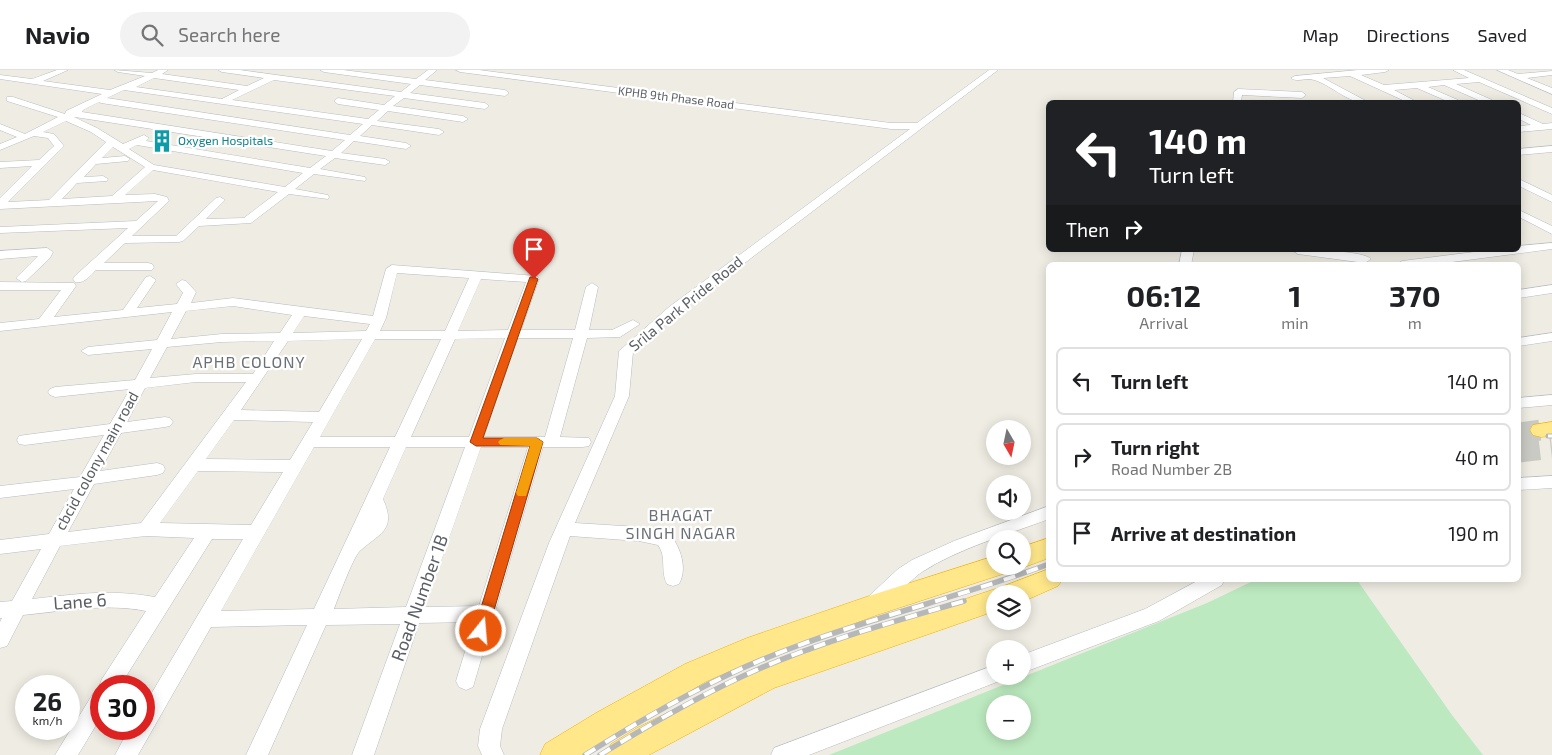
<!DOCTYPE html>
<html lang="en">
<head>
<meta charset="utf-8">
<style>
  :root { --surface:#fff; --page:#f2f2f2; --text:#202124; --muted:#757577; --line:#e0e0e0 }
  body { margin:0; font-family:"Exo 2",sans-serif; background:var(--page); color:var(--text); height:100vh; display:flex; flex-direction:column; font-size:19px; white-space:nowrap }
  * { box-sizing:border-box; margin:0 }
  p { font-size:16px; color:var(--muted) }
  .icon { flex:none; width:28px; height:28px; fill:none; stroke:currentColor; stroke-width:2; stroke-linecap:round; stroke-linejoin:round }
  .map { position:relative; flex:1; overflow:hidden }
  .sheet { position:absolute; left:1046px; top:192px; width:475px; height:320px; display:flex; flex-direction:column; background:var(--surface); border-radius:8px; box-shadow:0 2px 12px #0003 }
  .sheet>* { flex:none }
  .hud { position:absolute; left:1046px; top:30px; width:475px; height:152px; border-radius:8px; box-shadow:0 2px 12px #0003; background:#202124; color:#fff; overflow:hidden }
  .needle { width:32px; rotate:171deg }
  .controls { position:absolute; left:986px; top:350px; display:grid; gap:10px }
  .controls a { display:grid; place-items:center; width:45px; height:45px; border-radius:50%; background:var(--surface); box-shadow:0 2px 12px #0003; font-size:25px }
  .speed { position:absolute; left:15px; top:605px; display:flex; gap:10px; font-size:25px; font-weight:700; text-align:center }
  .speed>* { display:grid; place-content:center; width:65px; height:65px; border-radius:50%; background:var(--surface); box-shadow:0 2px 12px #0003; line-height:1 }
  .speed small { font-size:12px; font-weight:400 }
  .speed .limit { border:8px solid #d22; background:#fff; color:#111 }
  .pin { position:absolute; display:grid; place-items:center; width:42px; height:42px; color:#fff; margin:-51px -21px; border-radius:50% 50% 50% 0; rotate:-45deg; box-shadow:0 0 5px #0007 }
  .pin .icon { rotate:45deg }
  .me { position:absolute; width:55px; margin:-28px; rotate:17deg; stroke-linejoin:round; filter:drop-shadow(0 0 4px #0008) }
  .turn { display:flex; align-items:center; gap:18px; height:105px; padding:0 20px; font-size:22px }
  .turn .icon { width:65px; height:65px; stroke-width:2.5 }
  .turn b { display:block; font-size:35px; line-height:42px }
  .then { display:flex; align-items:center; height:48px; padding:0 20px; background:#0003; gap:10px; font-size:19px }
  .eta { display:flex; justify-content:space-evenly; align-items:center; height:85px; text-align:center }
  .eta b { font-size:30px; font-weight:700; line-height:35px }
  ul { padding:0; list-style:none }
  li { display:flex; align-items:center; gap:15px; height:68px; margin:0 10px 8px; padding:0 10px; border:2px solid var(--line); border-radius:8px }
  li div { flex:1 }
  li b { display:block; font-size:19px }
  li em { font-style:normal }
  header { display:flex; align-items:center; gap:30px; box-sizing:border-box; height:70px; padding:0 25px; background:var(--surface); border-bottom:1px solid var(--line) }
  header strong { font-size:24px }
  nav { display:flex; gap:28px; margin-inline-start:auto; font-size:18px }
  .search { width:350px; height:45px; background:var(--page); display:flex; align-items:center; gap:12px; box-sizing:border-box; padding:0 18px; border-radius:28px; color:var(--muted); font-size:19px }
  .map>svg:first-child { display:block }
  .green { fill:#bce9bf; fill-rule:evenodd }
  .lines { fill:none; stroke-linecap:round; stroke-linejoin:round }
  .highway-tunnel { stroke:#cacac4; stroke-width:21; stroke-dasharray:21 11; stroke-linecap:butt }
  .minor-casing { stroke:#b8bbc0; stroke-width:1 }
  .highway-casing { stroke:#f2b200; stroke-width:1 }
  .minor { fill:#fff; fill-rule:evenodd }
  .highway { fill:#ffe78a; fill-rule:evenodd }
  .rail-far1-casing { stroke:#b6b7b8; stroke-width:5 }
  .rail-casing { stroke:#b6b7b8; stroke-width:5.5 }
  .rail-far1 { stroke:#fff; stroke-width:3; stroke-dasharray:9; stroke-linecap:butt }
  .rail { stroke:#fff; stroke-width:4; stroke-dasharray:12; stroke-linecap:butt }
  .route { fill:#ea580c; stroke:#983908 }
  .slow { fill:#f59e0b }
  .labels { text-anchor:middle; stroke-width:4.5; stroke-linejoin:round; paint-order:stroke }
  .far-street-label { font-size:12px; fill:#5b5f65; stroke:#fff }
  .far-culture-label { font-size:12px; fill:#0d838f; stroke:#fff; text-anchor:start }
  .street-label { font-size:15px; fill:#5b5f65; stroke:#fff }
  .neighbourhood-label { font-size:16px; letter-spacing:1px; fill:#6c7177; stroke:#fff }
  .near-street-label { font-size:18px; fill:#5b5f65; stroke:#fff }
</style>
</head>
<body>
<header>
<strong>Navio</strong>
<div class="search"><svg class="icon" aria-label="search" viewBox="0 0 24 24"><circle cx="10" cy="10" r="6"/><path d="M15 15l6 6"/></svg>Search here</div>
<nav><a>Map</a><a>Directions</a><a>Saved</a></nav>
</header>
<div class="map">
<svg width="1552" height="685" viewBox="0 0 1552 685">
  <rect width="100%" height="100%" fill="#efede3"/>
  <!-- green -->
  <path class="green" d="M1255,510H1357L1452,645L1483,685H829L1207,533ZM995,634H1022V661H995Z"/>
  <g class="lines">
    <!-- highway-tunnel -->
    <g class="highway-tunnel">
      <path d="M1519,363L1541,360"/>
      <path d="M1519,382L1552,378"/>
    </g>
    <defs>
      <g id="minor">
        <path d="M57,0H68L43,11L110,20L145,6L118,2L114,0L152,3L158,0H168L162,4L247,16L264,8L222,2L218,0H240L401,22L411,14L324,2L320,0H343L416,9L428,0H437L425,10L505,20L509,23L505,26L420,15L410,23L485,33L489,36L485,39L404,28L393,36L463,46L468,49L463,52L388,41L377,51L439,59L444,62L439,65L372,55L360,66L406,73L411,76L406,79L354,71L341,83L385,89L390,92L385,95L335,88L320,99L365,107L366,109L365,111L314,104L295,119L328,125L329,127L328,129L289,124L251,153L199,156L183,171L179,172L125,173L104,193H148L152,194L154,197L152,200H96C90,206 84,214 75,212L73,209L75,206L128,158L0,163V157L136,151L158,131L0,139V128L32,96L0,98V92L39,90L54,76L48,68L34,66L0,80V74L17,67L0,60V54L25,64L58,47L7,31V27H13L65,44L66,41L102,24L0,9V5L32,9ZM154,8L239,20L222,29L136,17ZM274,10L395,26L384,35L338,28L334,31L338,34L379,40L368,49L232,30ZM124,20L363,54L350,65L107,28ZM99,32L101,33L345,70L332,81L82,42L83,40ZM74,47H75L326,86L310,98L146,71L149,68L144,65L123,74L97,58ZM66,51L91,62L106,72L49,130L8,132L64,76L54,64L43,62ZM137,75L303,103L285,117L154,95L129,79ZM113,77L145,97L112,126L62,129L77,113L107,111L108,109L103,106L84,107L96,94L128,91L130,89L125,86L102,88ZM153,100L278,122L244,148L206,149L225,130L220,127L216,128L176,166H132L169,131L167,127L155,124L125,125Z"/>
        <path d="M456,0H479L891,53H917L989,0H998L679,243L633,282L629,326L575,453L639,457L670,464C680,477 688,498 679,514L673,516L667,514C660,501 667,487 658,475L639,471L570,466L502,659L500,676L504,685H482L478,676L480,659L549,473L615,326L619,281L669,237L910,59H891L460,2Z"/>
        <path d="M1358,0H1389L1385,2L1361,5L1384,15L1469,8L1453,0H1464L1552,38V44L1479,12L1456,14L1492,30L1493,32H1483L1444,15L1428,17L1458,30L1459,32H1449L1417,18L1394,20L1417,32H1407L1350,6L1323,8L1368,32C1349,35 1332,15 1314,10C1306,7 1298,13 1291,8L1295,6Z"/>
        <path d="M1497,0H1508L1518,4L1552,1V5L1527,8L1552,18V24Z"/>
        <path d="M1238,19L1302,22L1306,25L1302,28L1242,25L1241,32H1233L1234,22Z"/>
        <path d="M1519,43L1543,54L1552,53V59L1519,62V56L1531,55L1519,49Z"/>
        <path d="M1552,76V82L1519,85V79Z"/>
        <path d="M1519,109L1552,125V132L1519,116Z"/>
        <path d="M1519,140L1552,156V164L1519,147Z"/>
        <path d="M1552,173V179L1429,195H1396L1402,191L1490,180H1519V176Z"/>
        <path d="M47,178L53,182L50,188L26,211L22,212L16,208L38,186L0,189V181Z"/>
        <path d="M1182,180H1194L1191,195H1179Z"/>
        <path d="M1292,180C1307,180 1362,180 1371,189L1365,193L1298,184Z"/>
        <path d="M392,195L537,206L539,209L521,260H575L586,217L592,213L598,217L589,260H612L633,250L640,254L620,267L587,268L560,367L589,368L591,372L589,376L583,377H543L473,617L466,620L459,617L456,611L474,552L419,553L374,685H352L400,554L326,555L268,685H246L307,555L211,557L138,685H115L129,659H144V636L243,469H212L120,616H101V647L78,685H55L94,622L100,620L99,616L102,609L146,541C105,533 65,541 23,545L7,576L0,578V552L2,548H0V532L12,531L41,479L0,484V470L49,464L74,419L0,428V416L80,407L104,365L25,375L19,374L17,370L19,366L25,365L110,354L130,319L55,327L50,325L48,322L50,319L55,317L135,310L152,279L88,285L81,281L88,277L157,270L172,242L0,261V253L39,249L61,220H0V212L74,213L76,216L54,247L123,240L146,207L150,206L156,210L137,238L177,234L183,223L176,214L182,210L186,211L196,222L191,233L233,228L373,246L386,199ZM397,203L469,208L445,261H380L386,248ZM481,209L526,212L508,260L458,261ZM233,236L292,245L280,263L222,264L171,269L186,241ZM304,246L370,254L366,261L293,263ZM505,268L469,367H411L455,269ZM518,268H573L545,367H484ZM362,269L319,342L241,340L288,271ZM375,269H441L395,367H320ZM274,271L253,304H196L150,308L167,277L222,272ZM196,312H246L141,453L68,462L94,414L157,405L163,403L165,399L163,395L157,393L100,401L121,363L165,357L170,356L173,352L170,348L165,347L127,352L145,318ZM234,350L313,352L290,390L206,389ZM314,377H390L314,539L221,541ZM406,377H465L406,537L334,539C338,528 353,488 359,482C377,464 398,462 383,429ZM481,377H528L479,536L425,537ZM198,401L283,402L251,455L160,453ZM146,466L194,468L155,527C109,519 78,524 32,529L60,476Z"/>
        <path d="M1552,215V223L1519,228V220Z"/>
        <path d="M1552,263V271L1519,276V268Z"/>
        <path d="M1552,325V335L1519,338V328Z"/>
        <path d="M1552,406V418L1519,420V408Z"/>
        <path d="M1049,436V449C1009,464 957,479 922,502C912,508 883,540 876,541C874,541 870,539 868,539L866,533L868,527L898,499L912,490L954,471Z"/>
        <path d="M1199,510H1224L1222,515L1159,551L1022,603V585L1145,539Z"/>
        <path d="M995,595V606H1004L1002,610L809,685H771L774,678Z"/>
      </g>
      <g id="highway">
        <path d="M1552,352V366L1541,367L1533,365L1530,360L1533,355Z"/>
        <path d="M1049,468V488L1022,498L1017,496H1022V477Z"/>
        <path d="M995,486V496H1010L1006,503L877,545L757,589L705,612L583,685H540L545,674L596,643L685,594L747,568L872,525Z"/>
        <path d="M1049,499V510H1062L1058,516L1022,532V524H995V541L774,618L649,685H606L611,674L637,658L755,599L995,519L1001,521L1004,516Z"/>
      </g>
    </defs>
    <!-- minor casing -->
    <use href="#minor" class="minor-casing"/>
    <!-- highway casing -->
    <use href="#highway" class="highway-casing"/>
    <!-- minor -->
    <use href="#minor" class="minor"/>
    <!-- highway -->
    <use href="#highway" class="highway"/>
    <defs>
      <path id="rail-far1" d="M1548,366H1552"/>
      <g id="rail">
        <path d="M585,685C652,643 722,603 797,576C880,545 966,525 1049,494"/>
        <path d="M600,685C652,653 705,622 761,598C826,570 896,551 964,531"/>
      </g>
    </defs>
    <!-- rail-far1 casing -->
    <use href="#rail-far1" class="rail-far1-casing"/>
    <!-- rail casing -->
    <use href="#rail" class="rail-casing"/>
    <!-- rail-far1 -->
    <use href="#rail-far1" class="rail-far1"/>
    <!-- rail -->
    <use href="#rail" class="rail"/>
  </g>
  <!-- route -->
  <path class="route" d="M530,207H534L538,209L483,368H537L543,372L488,561L486,565L481,567L476,565L474,561L530,376H476L470,372Z"/>
  <!-- slow -->
  <path class="slow" d="M504,368H537L543,372L526,426H518L516,423L530,376L500,375L498,372L500,370Z"/>
  <!-- icons -->
  <defs>
    <symbol id="building-bare" viewBox="-9 -9 18 18"><path d="M-4-6H4V6H1V3H-1V6H-4ZM-2.5-4.3h1.7v1.8h-1.7ZM.8-4.3h1.7v1.8H.8ZM-2.5-1h1.7V.8h-1.7ZM.8-1h1.7V.8H.8Z" fill="#0f9aa8" stroke="#fff" stroke-width="2.5" paint-order="stroke"/></symbol>
  </defs>
  <g fill-rule="evenodd">
    <use href="#building-bare" x="146" y="55" width="32" height="32"/>
  </g>
  <g class="labels">
    <!-- far-street labels -->
    <g class="far-street-label">
      <text transform="translate(676 28) rotate(7)" y="4">KPHB 9th Phase Road</text>
    </g>
    <!-- far-culture labels -->
    <g class="far-culture-label">
      <text x="178" y="75">Oxygen Hospitals</text>
    </g>
    <!-- street labels -->
    <g class="street-label">
      <text transform="translate(686 234) rotate(-39)" y="5">Srila Park Pride Road</text>
      <text transform="translate(97 391) rotate(-61)" y="5">cbcid colony main road</text>
    </g>
    <!-- neighbourhood labels -->
    <g class="neighbourhood-label">
      <text x="249" y="298">APHB COLONY</text>
      <text x="681" y="451">BHAGAT<tspan x="681" dy="18">SINGH NAGAR</tspan></text>
    </g>
    <!-- near-street labels -->
    <g class="near-street-label">
      <text transform="translate(420 528) rotate(-70)" y="6">Road Number 1B</text>
      <text transform="translate(80 532) rotate(-4)" y="6">Lane 6</text>
    </g>
  </g>
</svg>
<div class="controls">
<a><svg class="needle" viewBox="-14 -14 28 28"><path d="M0-13l5 13h-10z" fill="#e53935"/><path d="M0 13l5-13h-10z" fill="#757577"/></svg></a>
<a><svg class="icon" aria-label="sound" viewBox="0 0 24 24"><path d="M4 9h4l5-4v14l-5-4H4zM17 9q2 3 0 6"/></svg></a>
<a><svg class="icon" aria-label="search" viewBox="0 0 24 24"><circle cx="10" cy="10" r="6"/><path d="M15 15l6 6"/></svg></a>
<a><svg class="icon" aria-label="layers" viewBox="0 0 24 24"><path d="M12 4l9 5-9 5-9-5zM3 14l9 5 9-5"/></svg></a>
<a>+</a>
<a>−</a>
</div>
<div class="speed"><div>26<small>km/h</small></div><div class="limit">30</div></div>
<div class="pin" style="left:534px;top:209px;background:#d93025"><svg class="icon" aria-label="arrive" viewBox="0 0 24 24"><path d="M6 21V4h12l-3 4 3 4H6"/></svg></div>
<svg class="me" style="left:481px;top:561px" viewBox="-20 -20 40 40"><circle r="17" fill="#ea580c" stroke="#fff" stroke-width="3"/><path d="M0-11L8 9 0 5-8 9z" fill="#fff"/></svg>
<div class="hud">
<div class="turn"><svg class="icon" aria-label="left" viewBox="0 0 24 24"><path d="M17 20v-9H6M10 6l-5 5 5 5"/></svg><div><b>140 m</b>Turn left</div></div>
<div class="then">Then<svg class="icon" aria-label="right" viewBox="0 0 24 24"><path d="M7 20v-9h11M14 6l5 5-5 5"/></svg></div>
</div>
<section class="sheet">
<div class="eta">
<div><b>06:12</b><p>Arrival</p></div>
<div><b>1</b><p>min</p></div>
<div><b>370</b><p>m</p></div>
</div>
<ul>
<li><svg class="icon" aria-label="left" viewBox="0 0 24 24"><path d="M17 20v-9H6M10 6l-5 5 5 5"/></svg><div><b>Turn left</b></div><em>140 m</em></li>
<li><svg class="icon" aria-label="right" viewBox="0 0 24 24"><path d="M7 20v-9h11M14 6l5 5-5 5"/></svg><div><b>Turn right</b><p>Road Number 2B</p></div><em>40 m</em></li>
<li><svg class="icon" aria-label="arrive" viewBox="0 0 24 24"><path d="M6 21V4h12l-3 4 3 4H6"/></svg><div><b>Arrive at destination</b></div><em>190 m</em></li>
</ul>
</section>
</div>
</body>
</html>
